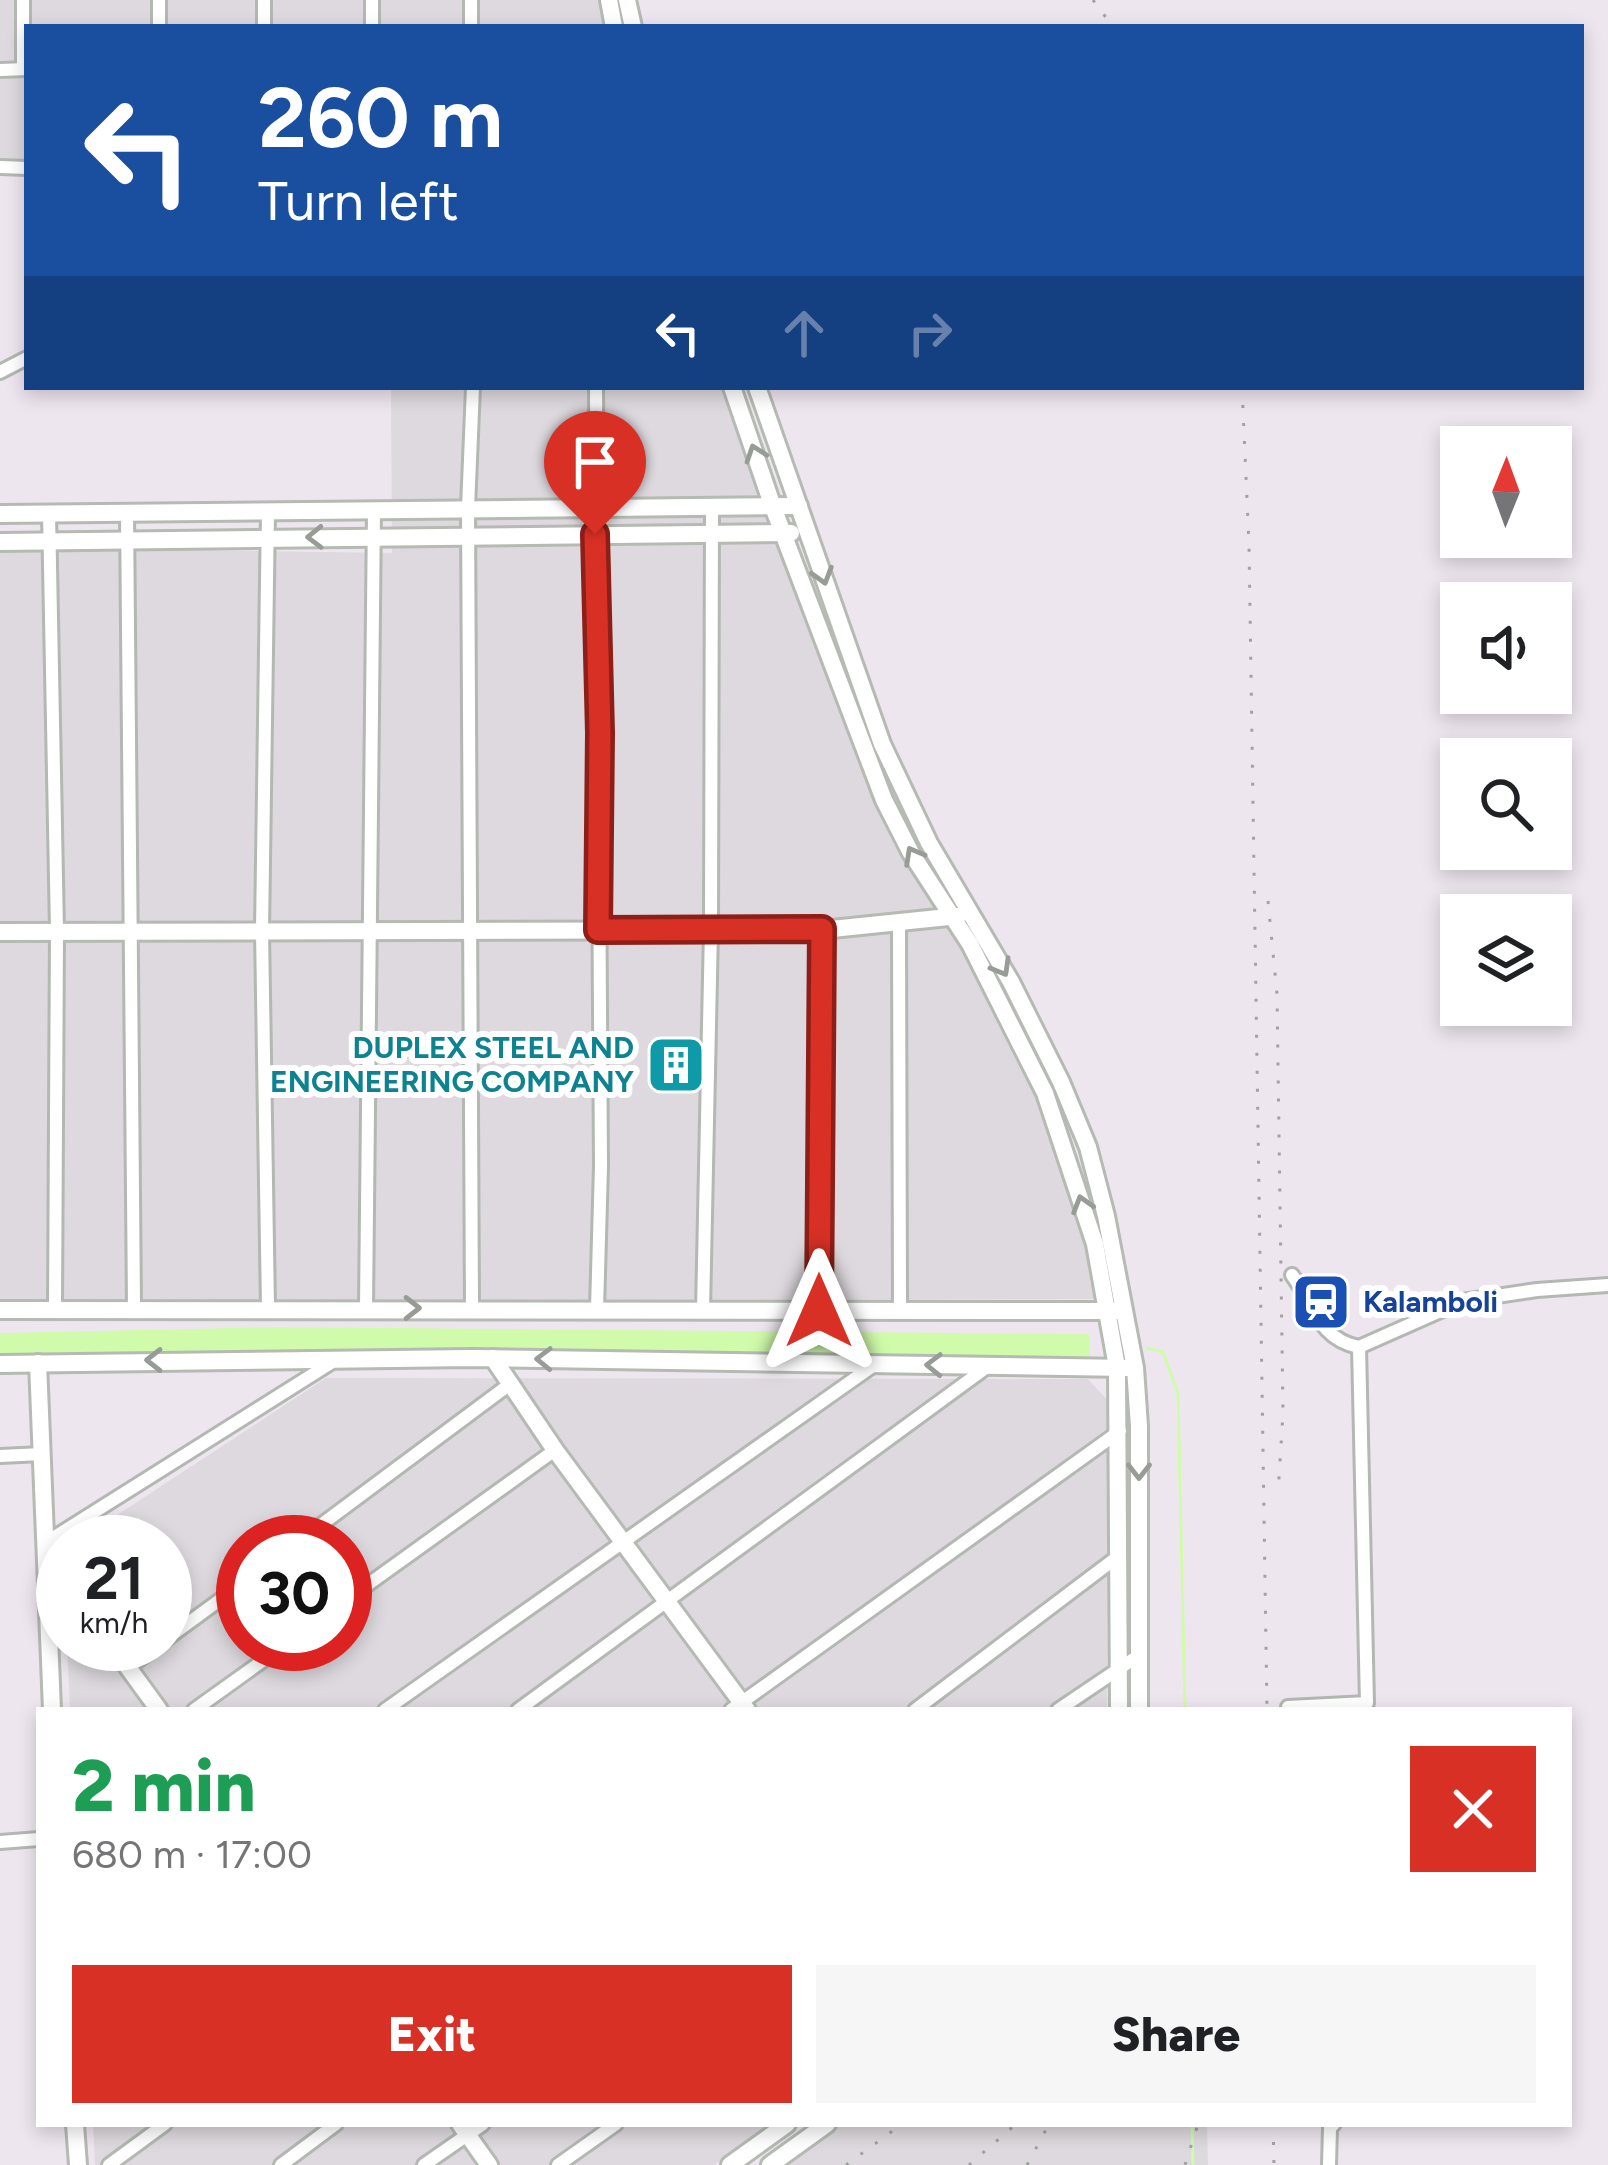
<!DOCTYPE html>
<html lang="en">
<head>
<meta charset="utf-8">
<style>
  :root { --surface:#fff; --page:#f6f6f6; --text:#202124; --muted:#757577; --accent:#d93025 }
  body { margin:0; font-family:Figtree,sans-serif; background:var(--page); color:var(--text); height:100vh; display:flex; flex-direction:column; font-size:45px; white-space:nowrap }
  * { box-sizing:border-box; margin:0 }
  p { font-size:39px; color:var(--muted) }
  .icon { flex:none; width:66px; height:66px; fill:none; stroke:currentColor; stroke-width:2; stroke-linecap:round; stroke-linejoin:round }
  .map { position:relative; flex:1; overflow:hidden }
  .panel { position:absolute; left:36px; top:1707px; width:1536px; height:420px; display:flex; flex-direction:column; background:var(--surface); border-radius:0px; box-shadow:0 6px 18px #0003 }
  .panel>* { flex:none }
  .banner { position:absolute; left:24px; top:24px; width:1560px; height:366px; border-radius:0px; box-shadow:0 6px 18px #0003; background:#1a4fa0; color:#fff; overflow:hidden }
  .needle { width:78px; rotate:1deg }
  .buttons { position:absolute; left:1440px; top:426px; display:grid; gap:24px }
  .buttons a { display:grid; place-items:center; width:132px; height:132px; border-radius:0px; background:var(--surface); box-shadow:0 6px 18px #0003; font-size:60px }
  .speed { position:absolute; left:36px; top:1515px; display:flex; gap:24px; font-size:60px; font-weight:700; text-align:center }
  .speed>* { display:grid; place-content:center; width:156px; height:156px; border-radius:50%; background:var(--surface); box-shadow:0 6px 18px #0003; line-height:1 }
  .speed small { font-size:30px; font-weight:400 }
  .speed .limit { border:18px solid #d22; background:#fff; color:#111 }
  .pin { position:absolute; display:grid; place-items:center; width:102px; height:102px; color:#fff; margin:-123px -51px; border-radius:50% 50% 50% 0; rotate:-45deg; box-shadow:0 0 12px #0007 }
  .pin .icon { rotate:45deg }
  .me { position:absolute; width:132px; margin:-66px; rotate:0deg; stroke-linejoin:round; filter:drop-shadow(0 0 9px #0008) }
  .turn { display:flex; align-items:center; gap:42px; height:252px; padding:0 36px; font-size:54px }
  .turn .icon { width:156px; height:156px; stroke-width:2.5 }
  .turn b { display:block; font-size:84px; line-height:102px }
  .lanes { display:flex; align-items:center; height:114px; padding:0 36px; background:#0003; justify-content:center; gap:60px; direction:ltr }
  .lanes .off { opacity:.35 }
  .round { display:grid; place-items:center; flex:none; width:126px; height:126px; border-radius:0px; background:var(--page) }
  .overview { display:flex; align-items:center; justify-content:space-between; height:204px; padding:0 36px }
  h1 { font-size:72px; font-weight:800; line-height:90px; color:#1e9e55 }
  .action { display:flex; gap:24px; margin-top:auto; padding:24px 36px }
  .action a { flex:1; height:138px; border-radius:0px; background:var(--accent); color:#fff; font-size:48px; font-weight:800; line-height:138px; text-align:center }
  .action a+a { background:var(--page); color:var(--text) }
  .map>svg:first-child { display:block }
  .industrial { fill:#ddd9de; fill-rule:evenodd }
  .water { fill:#d0fbab }
  .lines { fill:none; stroke-linecap:round; stroke-linejoin:round }
  .stream { stroke:#d0fbab; stroke-width:3 }
  .street-casing { stroke:#b3b8b2; stroke-width:18 }
  .secondary-casing { stroke:#b5bab3; stroke-width:22 }
  .street { stroke:#fff; stroke-width:12 }
  .secondary { stroke:#fff; stroke-width:16 }
  .rail { stroke:#a0a29f; stroke-width:3; stroke-dasharray:3 15; stroke-linecap:butt }
  .oneway { stroke:#989c96 }
  .route-casing { stroke:#8d1f18; stroke-width:30 }
  .route { stroke:#d93025; stroke-width:21 }
  .labels { text-anchor:middle; stroke-width:12; stroke-linejoin:round; paint-order:stroke }
  .culture-label { font-size:30px; font-weight:bold; fill:#0d838f; stroke:#fff; text-anchor:end }
  .transit-label { font-size:30px; font-weight:bold; fill:#164399; stroke:#fff; text-anchor:start }
</style>
</head>
<body>
<div class="map">
<svg width="1608" height="2165" viewBox="0 0 1608 2165">
  <rect width="100%" height="100%" fill="#eee6ef"/>
  <!-- industrial -->
  <g class="industrial">
    <path d="M0,0H605L609,27H27V174H0Z"/>
    <path d="M391,387H725L776,544L1009,1016L1074,1183L1099,1299L0,1302V547L392,553Z"/>
    <path d="M326,1378L1088,1379L1109,1402L1107,1710H70L67,1644H165V1542H76ZM243,1542H345V1644H243Z"/>
    <path d="M93,2124H769L714,2165H95Z"/>
    <path d="M827,2124H1207L1208,2165H771Z"/>
  </g>
  <!-- water -->
  <path class="water" d="M281,1327L1089,1334L1090,1361C727,1350 363,1350 0,1357V1333Z"/>
  <g class="lines">
    <!-- stream -->
    <g class="stream">
      <path d="M1147,1348L1163,1352L1178,1394L1185,1710"/>
      <path d="M1192,2124L1193,2165"/>
    </g>
    <defs>
      <g id="street">
        <path d="M23,0V69"/>
        <path d="M159,0V27"/>
        <path d="M372,0V27"/>
        <path d="M471,0V27"/>
        <path d="M264,27V0"/>
        <path d="M0,70L27,69"/>
        <path d="M0,167L27,168"/>
        <path d="M0,372L27,358"/>
        <path d="M596,387L601,1166L597,1309"/>
        <path d="M127,512L134,1308"/>
        <path d="M49,513L57,931L55,1309"/>
        <path d="M899,923L900,1311"/>
        <path d="M1292,1275C1314,1304 1318,1339 1359,1347L1463,1301L1537,1290L1608,1285"/>
        <path d="M268,1308L262,931L268,511"/>
        <path d="M366,1308L374,509"/>
        <path d="M472,1308L468,508L473,387"/>
        <path d="M703,1310L711,930L712,507"/>
        <path d="M819,1311L822,930"/>
        <path d="M0,1456L42,1454"/>
        <path d="M298,1542L510,1384"/>
        <path d="M45,1543L334,1361"/>
        <path d="M345,1601L555,1450"/>
        <path d="M165,1640L243,1583"/>
        <path d="M128,1668L160,1644"/>
        <path d="M1288,1707L1367,1703L1359,1347"/>
        <path d="M194,1710L286,1644"/>
        <path d="M385,1710L874,1365"/>
        <path d="M518,1710L987,1367"/>
        <path d="M731,1710L1120,1431"/>
        <path d="M915,1710L1120,1555"/>
        <path d="M1058,1710L1138,1656"/>
        <path d="M0,1842L39,1839"/>
        <path d="M109,2165L165,2124"/>
        <path d="M281,2165L336,2124"/>
        <path d="M424,2165L483,2124"/>
        <path d="M558,2165L616,2124"/>
        <path d="M1329,2165L1330,2128L1334,2124"/>
      </g>
      <g id="secondary">
        <path d="M609,0L614,27"/>
        <path d="M627,0L633,27"/>
        <path d="M732,387L773,507L884,800L911,853L970,944L1045,1093L1095,1244L1117,1367L1119,1710"/>
        <path d="M757,387L882,744L929,843L1011,982L1061,1082L1088,1147L1106,1216L1135,1368L1139,1426V1710"/>
        <path d="M0,514L799,506"/>
        <path d="M0,542L791,533"/>
        <path d="M0,932L822,930L958,916"/>
        <path d="M0,1310L1118,1311"/>
        <path d="M493,1358L555,1450L747,1710"/>
        <path d="M38,1363L52,1710"/>
        <path d="M0,1364L473,1358L1128,1368"/>
        <path d="M111,1644L159,1710"/>
        <path d="M75,2124L78,2165"/>
        <path d="M460,2124L489,2165"/>
        <path d="M730,2165L787,2124"/>
        <path d="M770,2165L827,2124"/>
      </g>
    </defs>
    <!-- street casing -->
    <use href="#street" class="street-casing"/>
    <!-- secondary casing -->
    <use href="#secondary" class="secondary-casing"/>
    <!-- street -->
    <use href="#street" class="street"/>
    <!-- secondary -->
    <use href="#secondary" class="secondary"/>
    <!-- rail -->
    <g class="rail">
      <path d="M1093,0L1113,27"/>
      <path d="M1242,387L1249,545L1267,1710"/>
      <path d="M1268,901L1277,994L1283,1413L1278,1494"/>
      <path d="M1273,2124L1274,2165"/>
      <path d="M846,2165L902,2124"/>
      <path d="M969,2165L1016,2124"/>
      <path d="M1027,2165L1049,2124"/>
      <path d="M1185,2165L1198,2124"/>
    </g>
  </g>
  <!-- one-way arrows -->
  <defs><path id="oneway-chevron" d="M-2-3.5L2.5 0L-2 3.5" fill="none" stroke-width="1.6" stroke-linecap="round" stroke-linejoin="round" transform="scale(3)"/></defs>
  <g class="oneway">
    <use href="#oneway-chevron" transform="translate(755 453) rotate(-109)"/>
    <use href="#oneway-chevron" transform="translate(315 537) rotate(179)"/>
    <use href="#oneway-chevron" transform="translate(823 576) rotate(73)"/>
    <use href="#oneway-chevron" transform="translate(913 855) rotate(-119)"/>
    <use href="#oneway-chevron" transform="translate(1002 968) rotate(60)"/>
    <use href="#oneway-chevron" transform="translate(1082 1204) rotate(-107)"/>
    <use href="#oneway-chevron" transform="translate(412 1308)"/>
    <use href="#oneway-chevron" transform="translate(544 1359) rotate(-179)"/>
    <use href="#oneway-chevron" transform="translate(154 1360) rotate(180)"/>
    <use href="#oneway-chevron" transform="translate(934 1365) rotate(-179)"/>
    <use href="#oneway-chevron" transform="translate(1139 1471) rotate(90)"/>
  </g>
  <g class="lines">
    <defs>
      <path id="route" d="M595,534L600,733L598,930L822,929L819,1311"/>
    </defs>
    <!-- route casing -->
    <use href="#route" class="route-casing"/>
    <!-- route -->
    <use href="#route" class="route"/>
  </g>
  <!-- icons -->
  <defs>
    <symbol id="building-square" viewBox="-11 -11 22 22"><rect x="-9" y="-9" width="18" height="18" rx="4" fill="#0f9aa8" stroke="#fff"/><path d="M-4-6H4V6H1V3H-1V6H-4ZM-2.5-4.3h1.7v1.8h-1.7ZM.8-4.3h1.7v1.8H.8ZM-2.5-1h1.7V.8h-1.7ZM.8-1h1.7V.8H.8Z" fill="#fff"/></symbol>
    <symbol id="station-square" viewBox="-11 -11 22 22"><rect x="-9" y="-9" width="18" height="18" rx="4" fill="#1a4fb4" stroke="#fff"/><path d="M-3-6H3Q5-6 5-4V2Q5 4 3 4L4.5 6H3L1.5 4h-3L-3 6H-4.5L-3 4Q-5 4-5 2V-4Q-5-6-3-6ZM-3.5-4v3h7v-3ZM-3.5 1v1.5H-2V1ZM2 1v1.5H3.5V1Z" fill="#fff"/></symbol>
  </defs>
  <g fill-rule="evenodd">
    <use href="#building-square" x="643" y="1032" width="66" height="66"/>
    <use href="#station-square" x="1288" y="1269" width="66" height="66"/>
  </g>
  <g class="labels">
    <!-- culture labels -->
    <g class="culture-label">
      <text x="634" y="1058">DUPLEX STEEL AND<tspan x="634" dy="34">ENGINEERING COMPANY</tspan></text>
    </g>
    <!-- transit labels -->
    <g class="transit-label">
      <text x="1363" y="1312">Kalamboli</text>
    </g>
  </g>
</svg>
<div class="buttons">
<a><svg class="needle" viewBox="-14 -14 28 28"><path d="M0-13l5 13h-10z" fill="#e53935"/><path d="M0 13l5-13h-10z" fill="#757577"/></svg></a>
<a><svg class="icon" aria-label="sound" viewBox="0 0 24 24"><path d="M4 9h4l5-4v14l-5-4H4zM17 9q2 3 0 6"/></svg></a>
<a><svg class="icon" aria-label="search" viewBox="0 0 24 24"><circle cx="10" cy="10" r="6"/><path d="M15 15l6 6"/></svg></a>
<a><svg class="icon" aria-label="layers" viewBox="0 0 24 24"><path d="M12 4l9 5-9 5-9-5zM3 14l9 5 9-5"/></svg></a>
</div>
<div class="speed"><div>21<small>km/h</small></div><div class="limit">30</div></div>
<div class="pin" style="left:595px;top:534px;background:#d93025"><svg class="icon" aria-label="arrive" viewBox="0 0 24 24"><path d="M6 21V4h12l-3 4 3 4H6"/></svg></div>
<svg class="me" style="left:819px;top:1311px" viewBox="-20 -20 40 40"><path d="M0-17L14 15 0 8-14 15z" fill="#d93025" stroke="#fff" stroke-width="4"/></svg>
<div class="banner">
<div class="turn"><svg class="icon" aria-label="left" viewBox="0 0 24 24"><path d="M17 20v-9H6M10 6l-5 5 5 5"/></svg><div><b>260 m</b>Turn left</div></div>
<div class="lanes"><svg class="icon" aria-label="left" viewBox="0 0 24 24"><path d="M17 20v-9H6M10 6l-5 5 5 5"/></svg><svg class="icon off" aria-label="ahead" viewBox="0 0 24 24"><path d="M12 20V5M6 11l6-6 6 6"/></svg><svg class="icon off" aria-label="right" viewBox="0 0 24 24"><path d="M7 20v-9h11M14 6l5 5-5 5"/></svg></div>
</div>
<section class="panel">
<div class="overview"><div><h1>2 min</h1><p>680 m · 17:00</p></div><a class="round" style="background:#d93025;color:#fff"><svg class="icon" aria-label="close" viewBox="0 0 24 24"><path d="M6 6l12 12M18 6L6 18"/></svg></a></div>
<div class="action"><a>Exit</a><a>Share</a></div>
</section>
</div>
</body>
</html>
